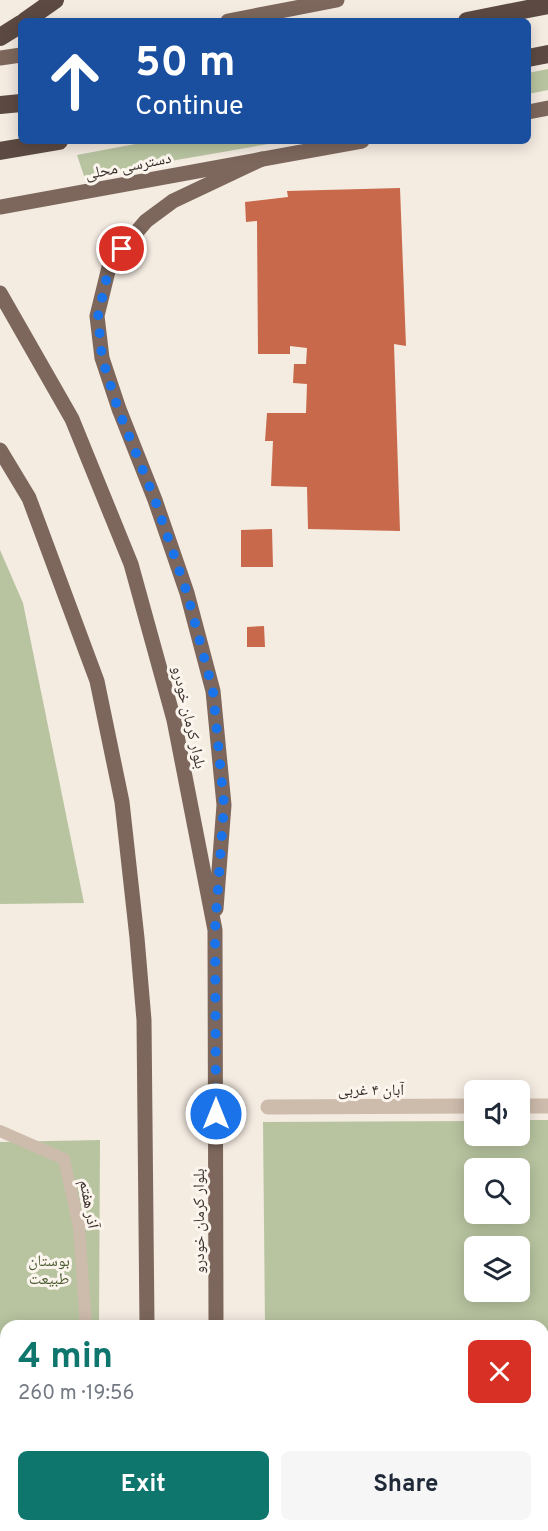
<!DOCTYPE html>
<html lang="en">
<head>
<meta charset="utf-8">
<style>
  :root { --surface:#fff; --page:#f6f6f7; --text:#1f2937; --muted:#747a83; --accent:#0f766e }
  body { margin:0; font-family:Overpass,"Noto Naskh Arabic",sans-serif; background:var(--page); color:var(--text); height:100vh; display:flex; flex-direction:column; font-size:22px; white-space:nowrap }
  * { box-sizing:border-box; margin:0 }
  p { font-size:20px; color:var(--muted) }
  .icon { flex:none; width:33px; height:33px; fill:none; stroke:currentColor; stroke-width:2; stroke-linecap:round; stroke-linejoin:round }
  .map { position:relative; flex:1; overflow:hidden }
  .details { position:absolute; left:0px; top:1320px; width:549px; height:212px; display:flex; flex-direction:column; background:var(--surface); border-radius:18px 18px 0 0; box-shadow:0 3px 15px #0003 }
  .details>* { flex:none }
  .banner { position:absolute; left:18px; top:18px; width:513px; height:126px; border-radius:9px; box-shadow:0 3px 15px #0003; background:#1a4fa0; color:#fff; overflow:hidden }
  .buttons { position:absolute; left:464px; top:1080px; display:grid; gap:12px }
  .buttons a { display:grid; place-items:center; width:66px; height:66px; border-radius:9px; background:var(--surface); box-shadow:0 3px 15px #0003; font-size:30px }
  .pin { position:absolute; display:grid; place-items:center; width:51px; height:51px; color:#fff; margin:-26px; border:3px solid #fff; border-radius:50%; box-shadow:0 2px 6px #0007 }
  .me { position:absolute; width:66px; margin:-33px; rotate:0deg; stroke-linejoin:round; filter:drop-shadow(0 0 4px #0008) }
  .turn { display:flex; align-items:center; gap:21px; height:126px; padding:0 18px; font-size:27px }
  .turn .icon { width:78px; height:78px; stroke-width:2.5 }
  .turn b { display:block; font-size:42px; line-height:51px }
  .round { display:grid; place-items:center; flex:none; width:63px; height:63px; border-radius:9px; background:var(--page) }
  .overview { display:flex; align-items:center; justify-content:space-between; height:102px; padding:0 18px }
  h1 { font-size:36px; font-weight:700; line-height:45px; color:var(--accent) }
  .action { display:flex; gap:12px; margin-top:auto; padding:12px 18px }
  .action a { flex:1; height:69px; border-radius:9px; background:var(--accent); color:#fff; font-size:24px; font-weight:700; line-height:69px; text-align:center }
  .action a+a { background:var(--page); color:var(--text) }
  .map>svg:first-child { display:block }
  .green { fill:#b8c4a0; fill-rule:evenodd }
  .building { fill:#c8694b }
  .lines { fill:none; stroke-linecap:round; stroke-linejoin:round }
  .lane { stroke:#cdbbac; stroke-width:12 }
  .street { stroke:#cdbbac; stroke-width:15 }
  .secondary { stroke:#a18a7d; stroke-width:15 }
  .primary { stroke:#7d675c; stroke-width:15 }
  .highway { stroke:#5c4a42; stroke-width:18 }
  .route { stroke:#1a73e8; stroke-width:10; stroke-dasharray:0 18 }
  .labels { text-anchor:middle; stroke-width:6; stroke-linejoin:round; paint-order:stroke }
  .street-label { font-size:16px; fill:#3b302b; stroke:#fbf5ee }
  .park-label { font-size:16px; fill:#4a5a2e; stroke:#fbf5ee }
</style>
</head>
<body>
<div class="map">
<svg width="548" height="1531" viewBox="0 0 548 1531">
  <rect width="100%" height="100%" fill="#f4ebe1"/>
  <!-- green -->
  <g class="green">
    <path d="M548,69V90L528,94V73Z"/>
    <path d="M151,141H286L84,176L77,155Z"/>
    <path d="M0,550L23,603L84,903L0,904Z"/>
    <path d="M519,1120H548V1531H266V1526H543V1326H265L263,1122L474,1121V1136H519ZM474,1168H519V1214H474ZM519,1246V1292H474V1246Z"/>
    <path d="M100,1140L99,1326H6V1526H99V1531H0V1142Z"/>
  </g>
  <!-- building -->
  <g class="building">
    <path d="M400,188L406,346L394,344L400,531L308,529L307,487L271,486L273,441H265L267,413H306L307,384L293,383L294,364H306L307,348L290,346V354H258L257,221L246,222L245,202L288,197L287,191Z"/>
    <path d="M272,529L273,567H241V530Z"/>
    <path d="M264,626L265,647H247V627Z"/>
  </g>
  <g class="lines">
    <!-- lane -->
    <g class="lane">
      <path d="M0,1131L64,1159L79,1227L86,1326"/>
      <path d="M102,1526L103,1531"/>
    </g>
    <!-- street -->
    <g class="street">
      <path d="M519,1106H548"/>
      <path d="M268,1107L474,1106"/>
    </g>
    <!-- secondary -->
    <path class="secondary" d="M233,1526L234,1531"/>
    <!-- primary -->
    <g class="primary">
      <path d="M228,21L337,0"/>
      <path d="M0,58L21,55"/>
      <path d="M528,112L548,108"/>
      <path d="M0,207L362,141"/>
      <path d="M0,293L72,419L131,564L174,720L215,930L216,1326"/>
      <path d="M0,450L29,498L97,681L122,802L137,938L144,1020L147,1326"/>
      <path d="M216,909L224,805L213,691L187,593L155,500L119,409L102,358L97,316L110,263L146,221L173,201L262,159"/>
      <path d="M149,1526V1531"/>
      <path d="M213,1531V1526"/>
    </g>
    <!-- highway -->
    <g class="highway">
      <path d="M25,21L55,0"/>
      <path d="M467,21L548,5"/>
      <path d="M0,37L21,24"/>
      <path d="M528,58L548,54"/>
      <path d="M0,105L21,103"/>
      <path d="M0,151L59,141"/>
    </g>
  </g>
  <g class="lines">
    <!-- route -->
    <path class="route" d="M122,249L110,263L98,316L102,358L118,409L155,500L187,593L213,691L224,805L215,930L216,1114"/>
  </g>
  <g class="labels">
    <!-- street labels -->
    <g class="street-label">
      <text transform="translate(128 165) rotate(-11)" y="6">دسترسی محلی</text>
      <text transform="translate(190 717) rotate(77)" y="6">بلوار کرمان خودرو</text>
      <text x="371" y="1095">آبان ۴ غربی</text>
      <text transform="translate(90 1204) rotate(80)" y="6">آذر هفتم</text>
      <text transform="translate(198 1221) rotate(-90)" y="6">بلوار کرمان خودرو</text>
    </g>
    <!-- park labels -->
    <g class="park-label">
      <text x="49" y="1266">بوستان<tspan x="49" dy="18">طبیعت</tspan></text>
    </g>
  </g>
</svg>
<div class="buttons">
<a><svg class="icon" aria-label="sound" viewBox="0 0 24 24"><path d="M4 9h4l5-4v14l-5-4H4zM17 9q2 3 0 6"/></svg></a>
<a><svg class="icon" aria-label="search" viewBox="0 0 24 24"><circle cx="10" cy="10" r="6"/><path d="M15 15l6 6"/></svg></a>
<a><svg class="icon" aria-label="layers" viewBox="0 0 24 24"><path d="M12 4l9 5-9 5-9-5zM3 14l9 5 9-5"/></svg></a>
</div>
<div class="pin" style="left:122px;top:249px;background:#d93025"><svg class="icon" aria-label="arrive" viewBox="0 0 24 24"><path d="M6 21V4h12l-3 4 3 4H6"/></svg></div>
<svg class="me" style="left:216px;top:1114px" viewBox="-20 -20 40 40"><circle r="17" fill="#1a73e8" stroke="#fff" stroke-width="3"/><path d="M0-11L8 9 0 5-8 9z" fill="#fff"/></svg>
<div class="banner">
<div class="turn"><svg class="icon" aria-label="ahead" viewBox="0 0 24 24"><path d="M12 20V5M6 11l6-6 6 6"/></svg><div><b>50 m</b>Continue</div></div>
</div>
<section class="details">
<div class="overview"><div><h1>4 min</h1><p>260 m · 19:56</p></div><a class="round" style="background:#d93025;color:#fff"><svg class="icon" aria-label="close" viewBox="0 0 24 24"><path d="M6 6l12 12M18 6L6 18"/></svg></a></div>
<div class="action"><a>Exit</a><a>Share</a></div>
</section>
</div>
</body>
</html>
